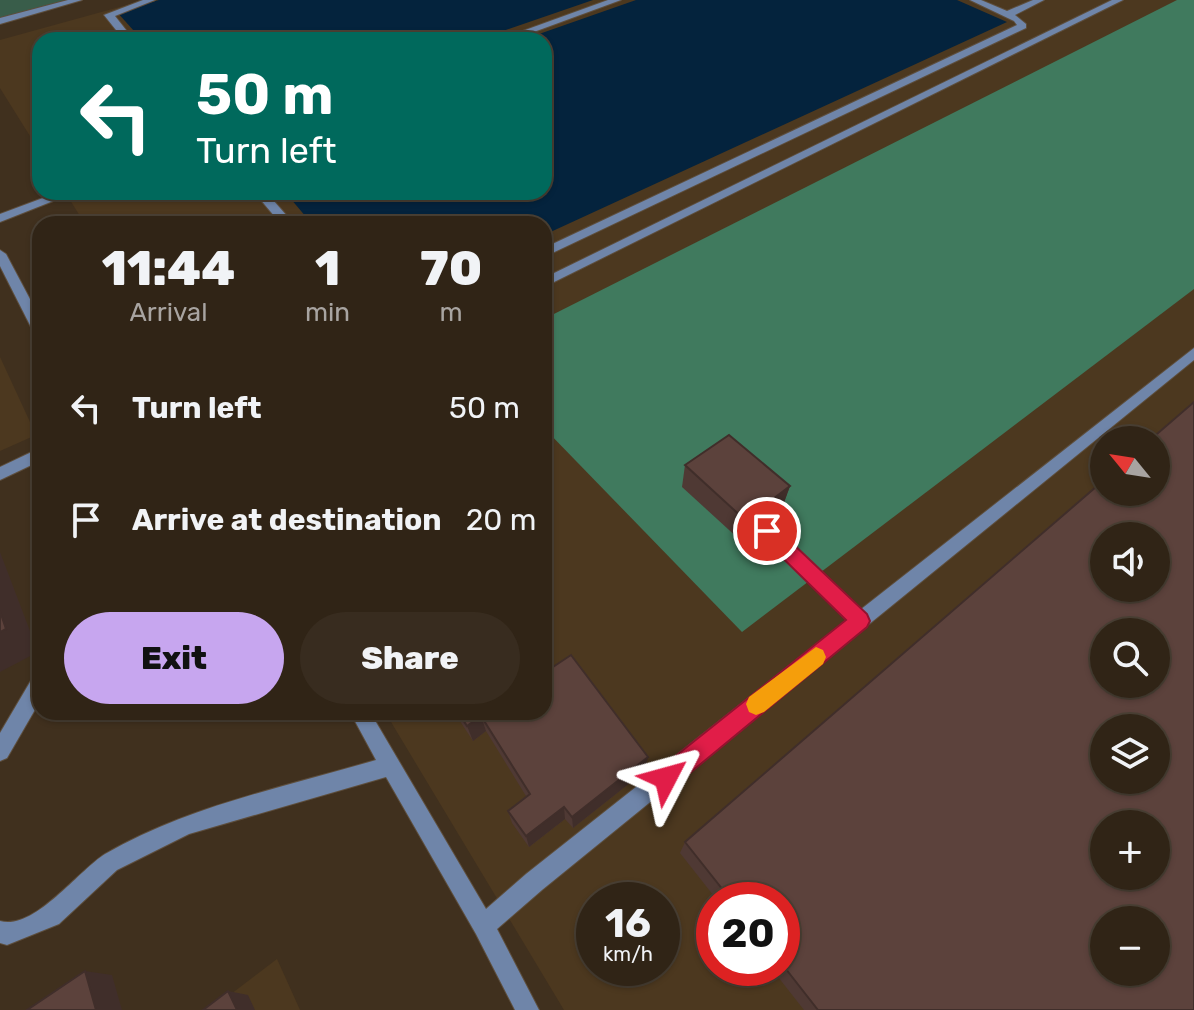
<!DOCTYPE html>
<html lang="en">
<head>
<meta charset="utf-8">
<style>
  :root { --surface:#302416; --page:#382c1f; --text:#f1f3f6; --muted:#a8a4a1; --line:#4b4135; --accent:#c7a6ef }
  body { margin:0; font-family:Rubik,sans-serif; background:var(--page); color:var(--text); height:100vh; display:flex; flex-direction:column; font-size:30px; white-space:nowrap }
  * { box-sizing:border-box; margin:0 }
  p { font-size:26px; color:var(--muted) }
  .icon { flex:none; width:44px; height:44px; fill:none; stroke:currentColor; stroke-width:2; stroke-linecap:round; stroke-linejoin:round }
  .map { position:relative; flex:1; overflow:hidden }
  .side { position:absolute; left:32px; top:216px; width:520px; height:504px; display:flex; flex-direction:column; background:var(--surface); border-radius:24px; box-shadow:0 2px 6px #0004,0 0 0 2px var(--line) }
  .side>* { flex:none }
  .guide { position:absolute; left:32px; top:32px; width:520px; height:168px; border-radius:24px; box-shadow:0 2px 6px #0004,0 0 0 2px var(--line); background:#00695c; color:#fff; overflow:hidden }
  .needle { width:52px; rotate:300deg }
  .controls { position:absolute; left:1090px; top:426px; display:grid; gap:16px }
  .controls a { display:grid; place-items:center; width:80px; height:80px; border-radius:50%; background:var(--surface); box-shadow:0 2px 6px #0004,0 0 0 2px var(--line); font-size:40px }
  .speed { position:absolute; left:576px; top:882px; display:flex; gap:16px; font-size:40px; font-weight:700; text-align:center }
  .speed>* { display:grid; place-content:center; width:104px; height:104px; border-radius:50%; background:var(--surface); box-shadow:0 2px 6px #0004,0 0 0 2px var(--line); line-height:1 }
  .speed small { font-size:20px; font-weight:400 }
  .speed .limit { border:12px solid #d22; background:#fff; color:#111 }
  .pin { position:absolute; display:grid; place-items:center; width:68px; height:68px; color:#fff; margin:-34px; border:4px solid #fff; border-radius:50%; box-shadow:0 2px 8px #0007 }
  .me { position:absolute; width:88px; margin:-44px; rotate:51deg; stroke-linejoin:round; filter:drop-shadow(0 0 6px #0008) }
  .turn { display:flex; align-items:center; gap:28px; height:168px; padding:0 32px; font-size:36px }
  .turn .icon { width:104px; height:104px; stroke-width:2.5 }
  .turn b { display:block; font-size:56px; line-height:68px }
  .eta { display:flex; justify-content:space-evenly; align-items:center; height:136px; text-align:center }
  .eta b { font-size:48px; font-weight:800; line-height:56px }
  .action { display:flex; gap:16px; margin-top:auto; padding:16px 32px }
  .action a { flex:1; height:92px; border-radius:48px; background:var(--accent); color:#111; font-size:32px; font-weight:800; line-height:92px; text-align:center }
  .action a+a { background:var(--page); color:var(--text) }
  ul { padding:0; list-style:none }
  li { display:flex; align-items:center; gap:24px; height:112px; padding:0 32px }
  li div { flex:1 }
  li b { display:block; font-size:30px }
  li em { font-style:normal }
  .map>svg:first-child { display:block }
  .built { fill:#4c381f; fill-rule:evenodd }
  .green { fill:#395d4a }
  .forest { fill:#407a5e }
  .water { fill:#04233d }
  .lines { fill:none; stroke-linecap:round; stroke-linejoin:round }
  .lane-casing { stroke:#5d4e3d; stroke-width:2 }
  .lane { fill:#6f85a9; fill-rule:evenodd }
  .wall { fill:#4f3934 }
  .shaded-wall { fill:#402e2a }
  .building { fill:#5c423c; stroke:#402e2a; stroke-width:2; fill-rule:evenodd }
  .route { fill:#e11d48; stroke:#92132f; stroke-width:2 }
  .slow { fill:#f59e0b }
</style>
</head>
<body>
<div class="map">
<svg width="1194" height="1010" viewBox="0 0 1194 1010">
  <rect width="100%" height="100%" fill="#40301e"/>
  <!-- built -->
  <g class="built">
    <path d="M145,0H1194V1010H564L385,712H544V224H85L65,192H544V40H40V152L0,88V40ZM1104,440H1156V492H1104ZM1104,536H1156V588H1104ZM1104,632H1156V684H1104ZM1104,728H1156V780H1104ZM1104,824H1156V876H1104ZM594,900H662V968H594ZM714,900H782V968H714ZM1104,920H1156V972H1104Z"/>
    <path d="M0,357L36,435L0,451Z"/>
    <path d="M277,959L300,1010H210Z"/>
  </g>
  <!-- green -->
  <path class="green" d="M0,0H69L0,19Z"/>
  <!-- forest -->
  <path class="forest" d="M1177,0H1194V289L742,632L544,428V319Z"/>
  <!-- water -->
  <g class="water">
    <path d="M159,0H593L477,40H142L117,12Z"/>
    <path d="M636,0H957L1007,22L544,235V224H312L285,192H544V40H522Z"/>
  </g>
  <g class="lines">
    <defs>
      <g id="lane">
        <path d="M68,0H82L0,24V18Z"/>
        <path d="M143,0H155L115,16L134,40H124L104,15Z"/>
        <path d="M608,0H621L512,40H498Z"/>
        <path d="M970,0H981L1007,11L1033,0H1044L1015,15L1026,24V28L544,257V248L1017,25L1014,21Z"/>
        <path d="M1112,0H1123L544,287V278Z"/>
        <path d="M59,192H76L0,222V214Z"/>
        <path d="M254,192H266L294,224H281Z"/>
        <path d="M0,250L6,254L40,318V336L33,331L0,266Z"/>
        <path d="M1194,348V360L542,890L497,929L539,1010H515L476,934L386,777L189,834L117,870L59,924L7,945L0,943V921C34,931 79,870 105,854C188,806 285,787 376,760L350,712H370L486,909L526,874L847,620L761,536L759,531L761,526L767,524L773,526L860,610Z"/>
        <path d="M40,448V461L0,480V467Z"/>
        <path d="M40,674V701L7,758L0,761V733L33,677Z"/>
      </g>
    </defs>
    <!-- lane casing -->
    <use href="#lane" class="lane-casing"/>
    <!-- lane -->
    <use href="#lane" class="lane"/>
  </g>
  <!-- wall -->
  <g class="wall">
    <path d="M685,465L790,486L782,508L740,540L682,487Z"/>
    <path d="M454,712H544L645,771L573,828L565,819L529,847L512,823L508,811L526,796L486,731L473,741Z"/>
    <path d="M685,842L1194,1010H804L771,968H782V900H717L680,853Z"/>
  </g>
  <!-- shaded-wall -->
  <g class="shaded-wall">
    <path d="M790,486L782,508L740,540L745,520Z"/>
    <path d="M0,552L38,652L0,672Z"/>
    <path d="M481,716L486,731L473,741L467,726Z"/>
    <path d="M648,757L645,771L573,828L572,817Z"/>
    <path d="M564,807L565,819L529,847L526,836Z"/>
    <path d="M85,971L112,975L122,1010H96Z"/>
    <path d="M228,991L248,995L255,1010H237Z"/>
  </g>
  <!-- building -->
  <g class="building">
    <path d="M1194,402V1010H818L782,964V900H731L685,842L1104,480V492H1156V440H1150ZM1104,536H1156V588H1104ZM1104,632H1156V684H1104ZM1104,728H1156V780H1104ZM1104,824H1156V876H1104ZM1104,920H1156V972H1104Z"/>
    <path d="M729,435L790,486L745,520L685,465Z"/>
    <path d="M0,611L6,629L0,632Z"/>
    <path d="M571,655L648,757L572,817L564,807L526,836L508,811L530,794L481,716L467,726L458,712H544V673Z"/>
    <path d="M85,971L96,1010H27Z"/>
    <path d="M228,991L237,1010H203Z"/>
  </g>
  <!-- route -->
  <path class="route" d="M767,523L773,525L867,614L870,621L867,627L674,786L666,789L658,786L654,778L658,770L846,620L760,536L757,531L760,525Z"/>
  <!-- slow -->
  <path class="slow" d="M816,647L823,650L826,657L823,664L764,712L756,715L749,712L746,704L749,697Z"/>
</svg>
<div class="controls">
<a><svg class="needle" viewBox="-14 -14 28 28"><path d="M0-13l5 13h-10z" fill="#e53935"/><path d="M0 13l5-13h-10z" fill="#a8a4a1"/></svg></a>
<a><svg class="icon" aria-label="sound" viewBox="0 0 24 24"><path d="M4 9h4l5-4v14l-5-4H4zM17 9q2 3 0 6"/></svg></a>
<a><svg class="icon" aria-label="search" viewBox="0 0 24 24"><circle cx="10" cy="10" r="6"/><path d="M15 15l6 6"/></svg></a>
<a><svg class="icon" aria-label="layers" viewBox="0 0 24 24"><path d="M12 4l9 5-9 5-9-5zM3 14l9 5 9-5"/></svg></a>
<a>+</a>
<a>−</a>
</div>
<div class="speed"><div>16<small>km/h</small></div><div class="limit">20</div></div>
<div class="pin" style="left:767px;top:531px;background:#d93025"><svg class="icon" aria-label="arrive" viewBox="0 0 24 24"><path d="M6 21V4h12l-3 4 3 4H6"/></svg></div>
<svg class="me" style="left:666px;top:778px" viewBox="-20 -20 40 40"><path d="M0-17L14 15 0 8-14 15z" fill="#e11d48" stroke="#fff" stroke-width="4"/></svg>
<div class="guide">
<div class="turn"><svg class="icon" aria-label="left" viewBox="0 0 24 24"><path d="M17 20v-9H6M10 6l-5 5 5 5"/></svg><div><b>50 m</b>Turn left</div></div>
</div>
<section class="side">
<div class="eta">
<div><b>11:44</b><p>Arrival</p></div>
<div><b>1</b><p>min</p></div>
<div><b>70</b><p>m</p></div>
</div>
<ul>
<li><svg class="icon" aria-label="left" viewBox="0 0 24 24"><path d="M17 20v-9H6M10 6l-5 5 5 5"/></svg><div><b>Turn left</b></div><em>50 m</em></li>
<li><svg class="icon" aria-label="arrive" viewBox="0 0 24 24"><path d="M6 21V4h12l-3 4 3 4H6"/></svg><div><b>Arrive at destination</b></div><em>20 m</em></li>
</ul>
<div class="action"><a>Exit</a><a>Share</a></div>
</section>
</div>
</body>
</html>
